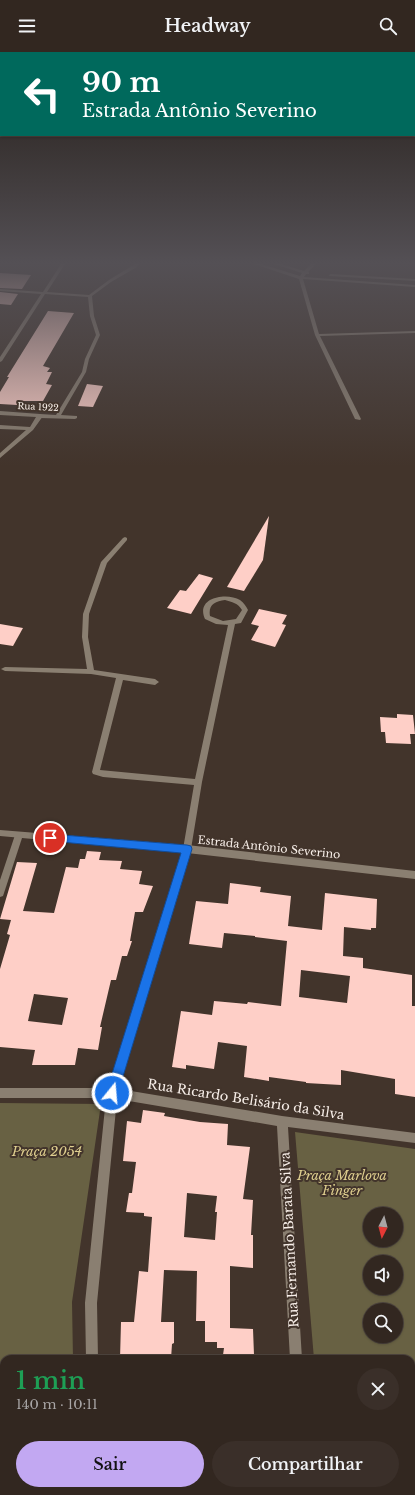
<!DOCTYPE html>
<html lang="pt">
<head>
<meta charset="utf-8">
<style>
  :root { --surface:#322720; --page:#3a2f29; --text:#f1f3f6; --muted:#a8a5a5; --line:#4d443e; --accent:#c2a8f2 }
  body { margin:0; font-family:"Libre Baskerville",serif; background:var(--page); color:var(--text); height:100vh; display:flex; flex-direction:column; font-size:15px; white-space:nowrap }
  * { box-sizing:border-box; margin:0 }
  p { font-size:13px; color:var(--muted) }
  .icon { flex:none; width:22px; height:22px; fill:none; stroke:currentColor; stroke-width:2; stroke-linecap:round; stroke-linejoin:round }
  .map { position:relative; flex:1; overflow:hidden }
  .drawer { position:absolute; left:0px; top:1303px; width:415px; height:140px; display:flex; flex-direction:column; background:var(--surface); border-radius:12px 12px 0 0; box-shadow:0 1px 3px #0004,0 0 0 1px var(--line) }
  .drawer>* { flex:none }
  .guide { position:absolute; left:0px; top:0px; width:415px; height:84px; box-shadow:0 1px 3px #0004,0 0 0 1px var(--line); background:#00695c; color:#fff; overflow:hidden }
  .needle { width:26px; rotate:186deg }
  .controls { position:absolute; left:363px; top:1155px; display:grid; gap:8px }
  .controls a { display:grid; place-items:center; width:40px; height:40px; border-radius:50%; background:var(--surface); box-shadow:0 1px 3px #0004,0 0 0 1px var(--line); font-size:20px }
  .pin { position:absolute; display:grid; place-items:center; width:34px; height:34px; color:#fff; margin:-17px; border:2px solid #fff; border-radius:50%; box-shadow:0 1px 4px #0007 }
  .me { position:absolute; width:44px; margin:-22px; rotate:17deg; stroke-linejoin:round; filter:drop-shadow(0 0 3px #0008) }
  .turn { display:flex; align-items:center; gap:14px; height:84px; padding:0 16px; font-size:18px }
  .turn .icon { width:52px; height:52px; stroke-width:2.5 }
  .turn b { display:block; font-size:28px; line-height:34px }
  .round { display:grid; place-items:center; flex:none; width:42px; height:42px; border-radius:21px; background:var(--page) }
  .headline { display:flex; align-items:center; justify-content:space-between; height:68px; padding:0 16px }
  h1 { font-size:24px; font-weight:600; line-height:30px; color:#1e9e55 }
  .cta { display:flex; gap:8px; margin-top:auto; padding:8px 16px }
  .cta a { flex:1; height:46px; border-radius:24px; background:var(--accent); color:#111; font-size:16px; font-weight:600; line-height:46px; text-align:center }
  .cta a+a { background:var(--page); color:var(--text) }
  header { display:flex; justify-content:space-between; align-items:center; height:52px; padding:0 16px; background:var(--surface); font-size:18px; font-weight:600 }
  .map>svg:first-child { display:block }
  .green { fill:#686143; fill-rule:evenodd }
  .building { fill:#fecfc7; fill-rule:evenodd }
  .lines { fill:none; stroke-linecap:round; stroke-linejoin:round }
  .minor { fill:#8a7f71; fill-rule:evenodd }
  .tertiary { fill:#8a7f71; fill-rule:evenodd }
  .route { fill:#1a73e8; stroke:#114b97 }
  .labels { text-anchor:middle; stroke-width:4; stroke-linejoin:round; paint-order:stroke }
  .far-street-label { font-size:9px; fill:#f7eee8; stroke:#42342b }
  .street-label { font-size:11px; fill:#f7eee8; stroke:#42342b }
  .near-street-label { font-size:13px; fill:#f7eee8; stroke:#42342b }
  .near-park-label { font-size:13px; font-style:italic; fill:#dfcf8f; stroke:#42342b }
</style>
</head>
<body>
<header><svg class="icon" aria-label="menu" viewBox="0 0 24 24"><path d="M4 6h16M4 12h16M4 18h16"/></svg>Headway<svg class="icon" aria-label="search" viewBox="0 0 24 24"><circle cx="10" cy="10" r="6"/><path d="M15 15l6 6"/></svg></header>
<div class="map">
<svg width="415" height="1443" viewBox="0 0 415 1443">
  <rect width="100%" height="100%" fill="#42342b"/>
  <!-- green -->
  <g class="green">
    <path d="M0,1051L101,1052L72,1250L73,1307H4V1439H75V1443H0Z"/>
    <path d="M295,1080L415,1097V1443H346L345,1439H411V1307H314ZM370,1162H396V1188H370ZM370,1210H396V1236H370ZM370,1258H396V1284H370Z"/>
  </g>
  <!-- building -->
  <g class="building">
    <path d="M0,221L31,223L22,237L0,236Z"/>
    <path d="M0,240L18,242L11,253L0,252Z"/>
    <path d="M48,259L74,261L43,314L50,316L47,320H52L46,332L52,333L43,349H19L17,353L0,352V340L9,325H7Z"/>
    <path d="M87,332L103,334L93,355L78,354Z"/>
    <path d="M269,464L263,508L244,539L227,535Z"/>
    <path d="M199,522L213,526L191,562L167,556L180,538L186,539Z"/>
    <path d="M259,557L287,563L282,572L286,573L275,595L251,588L259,574L251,572Z"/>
    <path d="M0,572L23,576L13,594L0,592Z"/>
    <path d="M397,662L413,663L415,682H410L411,692L386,691L385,680H381L380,665L397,666Z"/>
    <path d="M87,799L101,800L99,808L122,809L120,817L142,819L139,832L153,834L143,860H135L130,889H132L127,904H122L116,928H111L100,975H102L98,998L78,996L75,1013H32L35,998L0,995V917L10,883L7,882L11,868L0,867L17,810L37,811L23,859L54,861L66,815L78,816L80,807H85ZM34,942L68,946L62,973L28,969Z"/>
    <path d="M230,831L261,835L260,840L291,844L288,874L322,878L325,841L377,847L376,876H371V878L344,875L343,904L363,906V916L412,923V954H415V1045L395,1042V1027L341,1018V1033L306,1031V1030L269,1025V1029L244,1025L247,994L218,990L214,1017L186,1013V1017L172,1015L181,959L212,963L214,949L247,952L248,950L281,954L287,889L255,885V884L224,881L222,896L189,892L196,849L228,852ZM301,918L350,924L347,951L299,945Z"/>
    <path d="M143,1058L165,1061L164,1064L200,1070L228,1072L227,1093L250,1095L243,1147L253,1148L251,1183H253V1216L230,1214V1276L253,1277L254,1303H223L224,1296H217V1290H205V1269H196L197,1219L164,1218L161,1270H174V1291L172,1292L171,1307H120L121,1270H134L139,1219L148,1220L152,1165L144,1164V1161L126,1160L129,1141H132L136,1110L123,1109L127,1069L141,1071ZM187,1141L217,1144L215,1160H217L215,1188L184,1185Z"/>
  </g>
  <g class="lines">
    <!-- minor -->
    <g class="minor">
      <path d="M61,212H65L47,240L89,243L109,228L135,212H139L137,215L111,230L92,244L94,264L100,283L89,307L86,320L61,363L77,364V366L75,367L40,366L37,364L40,362L56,363L82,320L85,307L96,283L90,264L88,245L45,242L2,309L0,310V305L41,242L0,239V237L43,240Z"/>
      <path d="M254,212H261L300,224L302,221L274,212H281L304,219L311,212H316L308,220H309V222H306L304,225L415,233V235L303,227L319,282L415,279V281L320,284L361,367L360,368L355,367L315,283L299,227Z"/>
      <path d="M330,222L415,227V229L329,224Z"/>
      <path d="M125,485L127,486V488L107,511L89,562L88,585L94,618L155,627L159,630L155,633L123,628L100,718L195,727L228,573L216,572L205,567C195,545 227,540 240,548C244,551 246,554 248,558L241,571L235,572L202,730L191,797L119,1037L282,1064L415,1081V1091L288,1075L302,1307H290L277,1074L117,1047L97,1251L98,1307H86L85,1251L106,1046H0V1036H108L183,797L194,733L103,725L93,722L92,720L116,626L91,622L5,619L1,617L5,615L87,617L82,585L83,562L101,510L123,486ZM225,548C232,550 238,551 242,558L236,567L223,569L210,564C208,553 215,549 225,548Z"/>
      <path d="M19,780L22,781L23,783L4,841L3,844L0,845V828L15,783L16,781Z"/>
      <path d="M86,1439H100L101,1443H87Z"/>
      <path d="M317,1439H331L332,1443H318Z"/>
    </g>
    <!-- tertiary -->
    <g class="tertiary">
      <path d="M0,359L40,362L43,364L33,378L0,406V401L26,378L0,377V373L30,375L36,365L0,363Z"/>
      <path d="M0,778L187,793L415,819V827L187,801L0,784Z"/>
    </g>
  </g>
  <!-- sky -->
  <linearGradient id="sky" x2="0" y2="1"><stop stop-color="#241d18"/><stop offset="0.51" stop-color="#545055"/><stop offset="1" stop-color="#545055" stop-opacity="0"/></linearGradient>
  <rect width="415" height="414" fill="url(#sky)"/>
  <!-- route -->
  <path class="route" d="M50,782L187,793L191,794L192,797L118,1041L116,1045L112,1047L108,1045L106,1041L181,801L50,789L46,788L45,786L46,783Z"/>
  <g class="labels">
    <!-- far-street labels -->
    <g class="far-street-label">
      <text transform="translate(38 355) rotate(3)" y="3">Rua 1922</text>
    </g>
    <!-- street labels -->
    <g class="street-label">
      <text transform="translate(269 795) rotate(6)" y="4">Estrada Antônio Severino</text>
    </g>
    <!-- near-street labels -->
    <g class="near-street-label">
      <text transform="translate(246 1047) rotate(9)" y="5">Rua Ricardo Belisário da Silva</text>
      <text transform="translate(289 1188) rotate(-93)" y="5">Rua Fernando Barata Silva</text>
    </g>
    <!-- near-park labels -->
    <g class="near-park-label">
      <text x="47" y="1104">Praça 2054</text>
      <text x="342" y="1128">Praça Marlova<tspan x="342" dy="15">Finger</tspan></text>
    </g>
  </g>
</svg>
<div class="controls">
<a><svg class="needle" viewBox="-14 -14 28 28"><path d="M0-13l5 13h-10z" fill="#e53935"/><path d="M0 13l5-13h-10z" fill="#a8a5a5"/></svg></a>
<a><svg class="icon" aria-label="sound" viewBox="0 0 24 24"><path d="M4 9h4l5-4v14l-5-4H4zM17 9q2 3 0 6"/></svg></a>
<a><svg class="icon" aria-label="search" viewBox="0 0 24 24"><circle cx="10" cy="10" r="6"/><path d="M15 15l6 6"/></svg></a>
</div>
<div class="pin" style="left:50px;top:786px;background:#d93025"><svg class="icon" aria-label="arrive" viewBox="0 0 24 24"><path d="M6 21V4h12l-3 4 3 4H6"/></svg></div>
<svg class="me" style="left:112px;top:1041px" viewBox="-20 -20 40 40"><circle r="17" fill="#1a73e8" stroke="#fff" stroke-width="3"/><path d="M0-11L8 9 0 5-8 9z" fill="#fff"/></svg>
<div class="guide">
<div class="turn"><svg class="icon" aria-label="left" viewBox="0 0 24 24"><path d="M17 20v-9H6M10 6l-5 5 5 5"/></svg><div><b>90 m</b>Estrada Antônio Severino</div></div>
</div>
<section class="drawer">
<div class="headline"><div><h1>1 min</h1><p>140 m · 10:11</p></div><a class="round"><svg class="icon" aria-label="close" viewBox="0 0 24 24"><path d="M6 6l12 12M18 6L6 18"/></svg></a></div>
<div class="cta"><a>Sair</a><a>Compartilhar</a></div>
</section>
</div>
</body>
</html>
